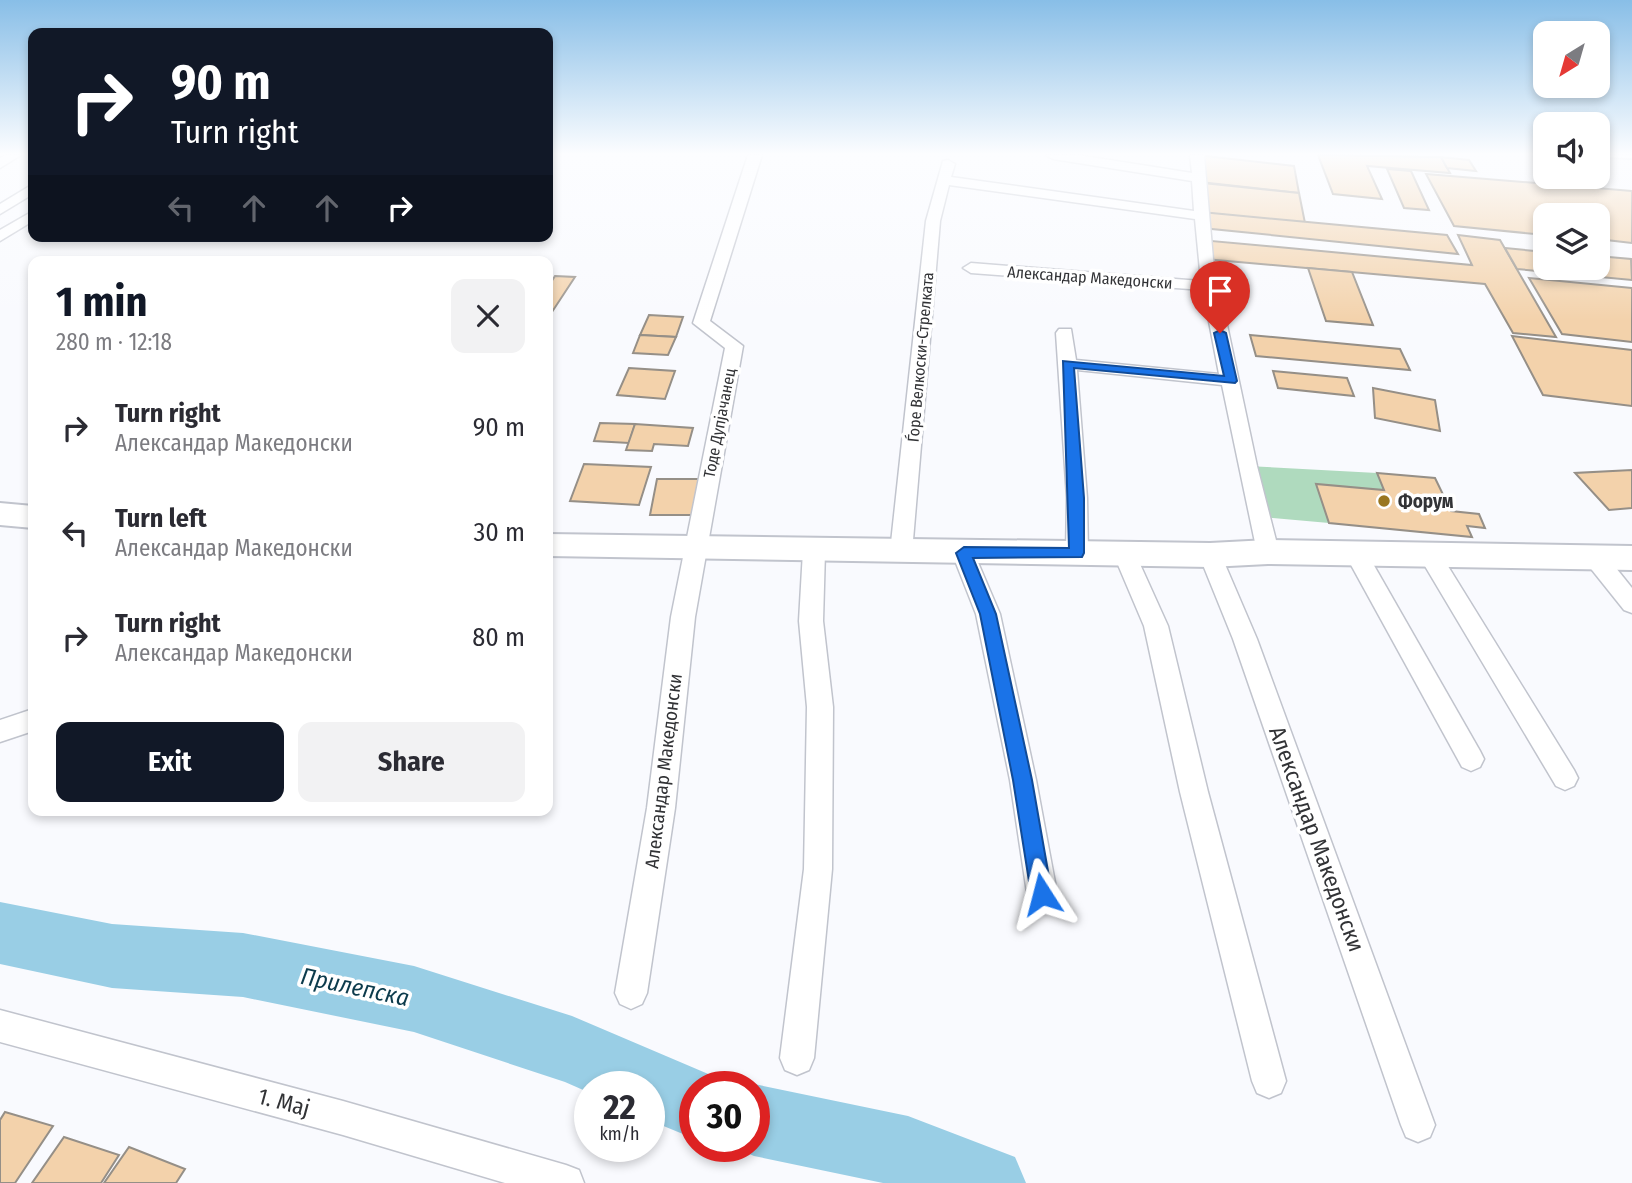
<!DOCTYPE html>
<html lang="en">
<head>
<meta charset="utf-8">
<style>
  :root { --surface:#fff; --page:#f2f2f3; --text:#2b2b33; --muted:#7c7c81; --accent:#111827 }
  body { margin:0; font-family:"Fira Sans Condensed",sans-serif; background:var(--page); color:var(--text); height:100vh; display:flex; flex-direction:column; font-size:26px; white-space:nowrap }
  * { box-sizing:border-box; margin:0 }
  p { font-size:23px; color:var(--muted) }
  .icon { flex:none; width:38px; height:38px; fill:none; stroke:currentColor; stroke-width:2; stroke-linecap:round; stroke-linejoin:round }
  .map { position:relative; flex:1; overflow:hidden }
  .drawer { position:absolute; left:28px; top:256px; width:525px; height:560px; display:flex; flex-direction:column; background:var(--surface); border-radius:14px; box-shadow:0 4px 10px #0003 }
  .drawer>* { flex:none }
  .hud { position:absolute; left:28px; top:28px; width:525px; height:214px; border-radius:14px; box-shadow:0 4px 10px #0003; background:#111827; color:#fff; overflow:hidden }
  .needle { width:46px; rotate:217deg }
  .controls { position:absolute; left:1533px; top:21px; display:grid; gap:14px }
  .controls a { display:grid; place-items:center; width:77px; height:77px; border-radius:14px; background:var(--surface); box-shadow:0 4px 10px #0003; font-size:35px }
  .speed { position:absolute; left:574px; top:1071px; display:flex; gap:14px; font-size:35px; font-weight:700; text-align:center }
  .speed>* { display:grid; place-content:center; width:91px; height:91px; border-radius:50%; background:var(--surface); box-shadow:0 4px 10px #0003; line-height:1 }
  .speed small { font-size:18px; font-weight:400 }
  .speed .limit { border:10px solid #d22; background:#fff; color:#111 }
  .pin { position:absolute; display:grid; place-items:center; width:60px; height:60px; color:#fff; margin:-72px -30px; border-radius:50% 50% 50% 0; rotate:-45deg; box-shadow:0 0 7px #0007 }
  .pin .icon { rotate:45deg }
  .me { position:absolute; width:77px; margin:-38px; rotate:351deg; stroke-linejoin:round; filter:drop-shadow(0 0 5px #0008) }
  .turn { display:flex; align-items:center; gap:24px; height:147px; padding:0 28px; font-size:32px }
  .turn .icon { width:91px; height:91px; stroke-width:2.5 }
  .turn b { display:block; font-size:49px; line-height:60px }
  .lanes { display:flex; align-items:center; height:66px; padding:0 28px; background:#0003; justify-content:center; gap:35px; direction:ltr }
  .lanes .off { opacity:.35 }
  .round { display:grid; place-items:center; flex:none; width:74px; height:74px; border-radius:14px; background:var(--page) }
  .head { display:flex; align-items:center; justify-content:space-between; height:119px; padding:0 28px }
  h1 { font-size:42px; font-weight:700; line-height:52px; color:var(--accent) }
  .cta { display:flex; gap:14px; margin-top:auto; padding:14px 28px }
  .cta a { flex:1; height:80px; border-radius:14px; background:var(--accent); color:#fff; font-size:28px; font-weight:700; line-height:80px; text-align:center }
  .cta a+a { background:var(--page); color:var(--text) }
  ul { padding:0; list-style:none }
  li { display:flex; align-items:center; gap:21px; height:105px; padding:0 28px }
  li div { flex:1 }
  li b { display:block; font-size:26px }
  li em { font-style:normal }
  .map>svg:first-child { display:block }
  .green { fill:#afdabe }
  .lines { fill:none; stroke-linecap:round; stroke-linejoin:round }
  .river { fill:#99cee5; fill-rule:evenodd }
  .building { fill:#f3d2ab; stroke:#958f87; stroke-width:2 }
  .lane-casing { stroke:#c1c4cd; stroke-width:4 }
  .street-casing { stroke:#c1c4cd; stroke-width:3 }
  .secondary-casing { stroke:#c1c4cd; stroke-width:4 }
  .lane { fill:#fff; fill-rule:evenodd }
  .street { fill:#fff; fill-rule:evenodd }
  .secondary { fill:#fff; fill-rule:evenodd }
  .route { fill:#1a73e8; stroke:#114b97; stroke-width:2 }
  .poi-dot { fill:#997620; stroke:#fff; stroke-width:2.5 }
  .labels { text-anchor:middle; stroke-width:7; stroke-linejoin:round; paint-order:stroke }
  .far-street-label { font-size:16px; fill:#323336; stroke:#fff }
  .poi-label { font-size:19px; font-weight:bold; fill:#323336; stroke:#fff; text-anchor:start }
  .street-label { font-size:19px; fill:#323336; stroke:#fff }
  .near-street-label { font-size:23px; fill:#323336; stroke:#fff }
  .near-water-label { font-size:24px; font-style:italic; fill:#0c3b4c; stroke:#fff }
</style>
</head>
<body>
<div class="map">
<svg width="1632" height="1183" viewBox="0 0 1632 1183">
  <rect width="100%" height="100%" fill="#f9fafe"/>
  <!-- green -->
  <path class="green" d="M1247,466L1377,473L1384,490L1317,484L1329,523L1260,517Z"/>
  <g class="lines">
    <!-- river -->
    <g class="river">
      <path d="M0,902L112,924L243,933L414,966L572,1016L720,1079L723,1087H695V1139L649,1120V1087H590V1093L565,1082L414,1032L243,997L112,988L0,964Z"/>
      <path d="M754,1084L908,1116L1015,1157L1026,1183H883L754,1156L731,1146H754V1087H748Z"/>
    </g>
  </g>
  <!-- building -->
  <g class="building">
    <path d="M1197,155L1294,166L1299,193L1200,182Z"/>
    <path d="M1318,155L1441,157L1450,173L1367,166L1382,199L1333,194Z"/>
    <path d="M1441,157L1469,160L1476,171L1447,168Z"/>
    <path d="M1387,169L1411,171L1429,210L1404,208Z"/>
    <path d="M1426,174L1632,191V243L1598,239V215H1545V235L1454,226Z"/>
    <path d="M1203,183L1299,193L1305,223L1206,213Z"/>
    <path d="M1201,212L1447,235L1458,254L1202,228Z"/>
    <path d="M1458,235L1500,240L1556,337L1513,333L1485,284L1205,259L1201,240L1472,265Z"/>
    <path d="M1505,248L1545,252V268H1598V256L1631,259L1632,280L1517,269Z"/>
    <path d="M1308,268L1352,272L1373,325L1326,321Z"/>
    <path d="M555,276L575,277L548,318V287Z"/>
    <path d="M1529,278L1632,288V342L1562,334Z"/>
    <path d="M649,315L683,317L676,337L640,335Z"/>
    <path d="M640,335L676,337L668,355L633,353Z"/>
    <path d="M1250,335L1400,349L1410,370L1256,356Z"/>
    <path d="M1512,336L1632,350V406L1543,395Z"/>
    <path d="M629,368L675,371L665,399L617,395Z"/>
    <path d="M1273,371L1347,378L1354,396L1278,388Z"/>
    <path d="M1373,388L1435,400L1440,431L1375,418Z"/>
    <path d="M600,423L635,424L629,443L594,441Z"/>
    <path d="M635,424L693,428L688,446L654,444L652,451L626,450Z"/>
    <path d="M584,464L651,467L639,505L570,501Z"/>
    <path d="M1632,470V508L1609,510L1575,473Z"/>
    <path d="M1377,473L1435,478L1451,511L1479,514L1485,528L1467,526L1472,537L1329,523L1316,484L1384,490Z"/>
    <path d="M657,479H699L694,515H650Z"/>
    <path d="M5,1112L53,1126L15,1183H0V1120Z"/>
    <path d="M64,1137L119,1155L101,1183H32Z"/>
    <path d="M129,1147L185,1169L176,1183H104Z"/>
  </g>
  <g class="lines">
    <defs>
      <path id="lane" d="M1598,155H1632V158L1598,157Z"/>
      <g id="street">
        <path d="M5,155H21L0,168V158Z"/>
        <path d="M748,155H762L710,321L743,346L695,617L675,808L647,993L642,1004L631,1009L620,1004L615,993L647,808L671,617L725,348L693,323Z"/>
        <path d="M1046,155H1078L1192,173L1190,155H1204L1213,259L1257,466L1279,552L1276,558L1268,560L1260,558L1257,552L1222,385L1077,370L1087,498L1088,553L1085,559L1077,561L1069,559L1066,553L1067,498L1056,333L1059,329H1071L1076,360L1219,374L1203,290L971,273L963,268L971,263L1201,281L1195,219L949,185L940,221L912,552L909,558L901,560L893,558L890,552L926,221L943,161L948,160L955,164L951,177L1194,211L1192,181L1053,159Z"/>
        <path d="M33,184V194L0,214V204Z"/>
        <path d="M33,211V221L0,241V230Z"/>
        <path d="M814,543L822,545L825,551L823,621L833,707L832,869L814,1058L809,1070L797,1075L785,1070L780,1058L804,869L807,707L799,621L803,551L806,545Z"/>
        <path d="M963,545L971,547L974,553L1000,614L1036,780L1057,893L1052,903L1042,907L1032,903L1027,893L1010,780L976,614L952,553L955,547Z"/>
        <path d="M1124,545L1132,547L1135,553L1168,626L1208,792L1286,1081L1281,1093L1269,1098L1257,1093L1252,1081L1180,792L1144,626L1113,553L1116,547Z"/>
        <path d="M1356,546L1364,548L1480,751L1484,759L1480,767L1471,771L1462,767L1345,554L1348,548Z"/>
        <path d="M1210,547L1218,549L1221,555L1257,639L1435,1125L1430,1137L1418,1142L1406,1137L1401,1125L1233,639L1199,555L1202,549Z"/>
        <path d="M1430,548L1438,550L1574,770L1578,778L1574,786L1565,790L1556,786L1419,556L1422,550Z"/>
        <path d="M1596,551L1604,553L1632,588V613L1624,610L1588,565L1585,559L1588,553Z"/>
        <path d="M33,709V731L0,742V720Z"/>
        <path d="M0,1010L343,1101L566,1165L579,1170L584,1183H505L343,1135L0,1042Z"/>
      </g>
      <g id="secondary">
        <path d="M0,503L33,506V528L0,525Z"/>
        <path d="M548,534L1210,543L1268,540L1632,546V570L1268,564L1210,567L548,556Z"/>
      </g>
    </defs>
    <!-- lane casing -->
    <use href="#lane" class="lane-casing"/>
    <!-- street casing -->
    <use href="#street" class="street-casing"/>
    <!-- secondary casing -->
    <use href="#secondary" class="secondary-casing"/>
    <!-- lane -->
    <use href="#lane" class="lane"/>
    <!-- street -->
    <use href="#street" class="street"/>
    <!-- secondary -->
    <use href="#secondary" class="secondary"/>
  </g>
  <!-- sky -->
  <linearGradient id="sky" x2="0" y2="1"><stop stop-color="#88bee7"/><stop offset="0.48" stop-color="#fcfdff"/><stop offset="1" stop-color="#fcfdff" stop-opacity="0"/></linearGradient>
  <rect width="1632" height="321" fill="url(#sky)"/>
  <!-- route -->
  <path class="route" d="M1220,330L1226,333L1237,381L1235,383L1074,368L1084,498V553L1082,557L973,558L996,614L1032,780L1052,894L1049,901L1042,904L1034,901L1031,894L1013,780L980,614L956,553L964,547L1069,548L1063,361L1224,376L1214,333Z"/>
  <!-- markers -->
  <circle class="poi-dot" cx="1384" cy="501" r="7"/>
  <g class="labels">
    <!-- far-street labels -->
    <g class="far-street-label">
      <text transform="translate(1090 277) rotate(4)" y="6">Александар Македонски</text>
      <text transform="translate(920 357) rotate(-85)" y="6">Ѓоре Велкоски-Стрелката</text>
      <text transform="translate(719 423) rotate(-79)" y="6">Тоде Дупјачанец</text>
    </g>
    <!-- poi labels -->
    <g class="poi-label">
      <text x="1398" y="508">Форум</text>
    </g>
    <!-- street labels -->
    <g class="street-label">
      <text transform="translate(663 771) rotate(-83)" y="7">Александар Македонски</text>
    </g>
    <!-- near-street labels -->
    <g class="near-street-label">
      <text transform="translate(1317 839) rotate(70)" y="8">Александар Македонски</text>
      <text transform="translate(284 1102) rotate(15)" y="8">1. Мај</text>
    </g>
    <!-- near-water labels -->
    <g class="near-water-label">
      <text transform="translate(355 987) rotate(12)" y="8">Прилепска</text>
    </g>
  </g>
</svg>
<div class="controls">
<a><svg class="needle" viewBox="-14 -14 28 28"><path d="M0-13l5 13h-10z" fill="#e53935"/><path d="M0 13l5-13h-10z" fill="#7c7c81"/></svg></a>
<a><svg class="icon" aria-label="sound" viewBox="0 0 24 24"><path d="M4 9h4l5-4v14l-5-4H4zM17 9q2 3 0 6"/></svg></a>
<a><svg class="icon" aria-label="layers" viewBox="0 0 24 24"><path d="M12 4l9 5-9 5-9-5zM3 14l9 5 9-5"/></svg></a>
</div>
<div class="speed"><div>22<small>km/h</small></div><div class="limit">30</div></div>
<div class="pin" style="left:1220px;top:333px;background:#d93025"><svg class="icon" aria-label="arrive" viewBox="0 0 24 24"><path d="M6 21V4h12l-3 4 3 4H6"/></svg></div>
<svg class="me" style="left:1042px;top:894px" viewBox="-20 -20 40 40"><path d="M0-17L14 15 0 8-14 15z" fill="#1a73e8" stroke="#fff" stroke-width="4"/></svg>
<div class="hud">
<div class="turn"><svg class="icon" aria-label="right" viewBox="0 0 24 24"><path d="M7 20v-9h11M14 6l5 5-5 5"/></svg><div><b>90 m</b>Turn right</div></div>
<div class="lanes"><svg class="icon off" aria-label="left" viewBox="0 0 24 24"><path d="M17 20v-9H6M10 6l-5 5 5 5"/></svg><svg class="icon off" aria-label="ahead" viewBox="0 0 24 24"><path d="M12 20V5M6 11l6-6 6 6"/></svg><svg class="icon off" aria-label="ahead" viewBox="0 0 24 24"><path d="M12 20V5M6 11l6-6 6 6"/></svg><svg class="icon" aria-label="right" viewBox="0 0 24 24"><path d="M7 20v-9h11M14 6l5 5-5 5"/></svg></div>
</div>
<section class="drawer">
<div class="head"><div><h1>1 min</h1><p>280 m · 12:18</p></div><a class="round"><svg class="icon" aria-label="close" viewBox="0 0 24 24"><path d="M6 6l12 12M18 6L6 18"/></svg></a></div>
<ul>
<li><svg class="icon" aria-label="right" viewBox="0 0 24 24"><path d="M7 20v-9h11M14 6l5 5-5 5"/></svg><div><b>Turn right</b><p>Александар Македонски</p></div><em>90 m</em></li>
<li><svg class="icon" aria-label="left" viewBox="0 0 24 24"><path d="M17 20v-9H6M10 6l-5 5 5 5"/></svg><div><b>Turn left</b><p>Александар Македонски</p></div><em>30 m</em></li>
<li><svg class="icon" aria-label="right" viewBox="0 0 24 24"><path d="M7 20v-9h11M14 6l5 5-5 5"/></svg><div><b>Turn right</b><p>Александар Македонски</p></div><em>80 m</em></li>
</ul>
<div class="cta"><a>Exit</a><a>Share</a></div>
</section>
</div>
</body>
</html>
